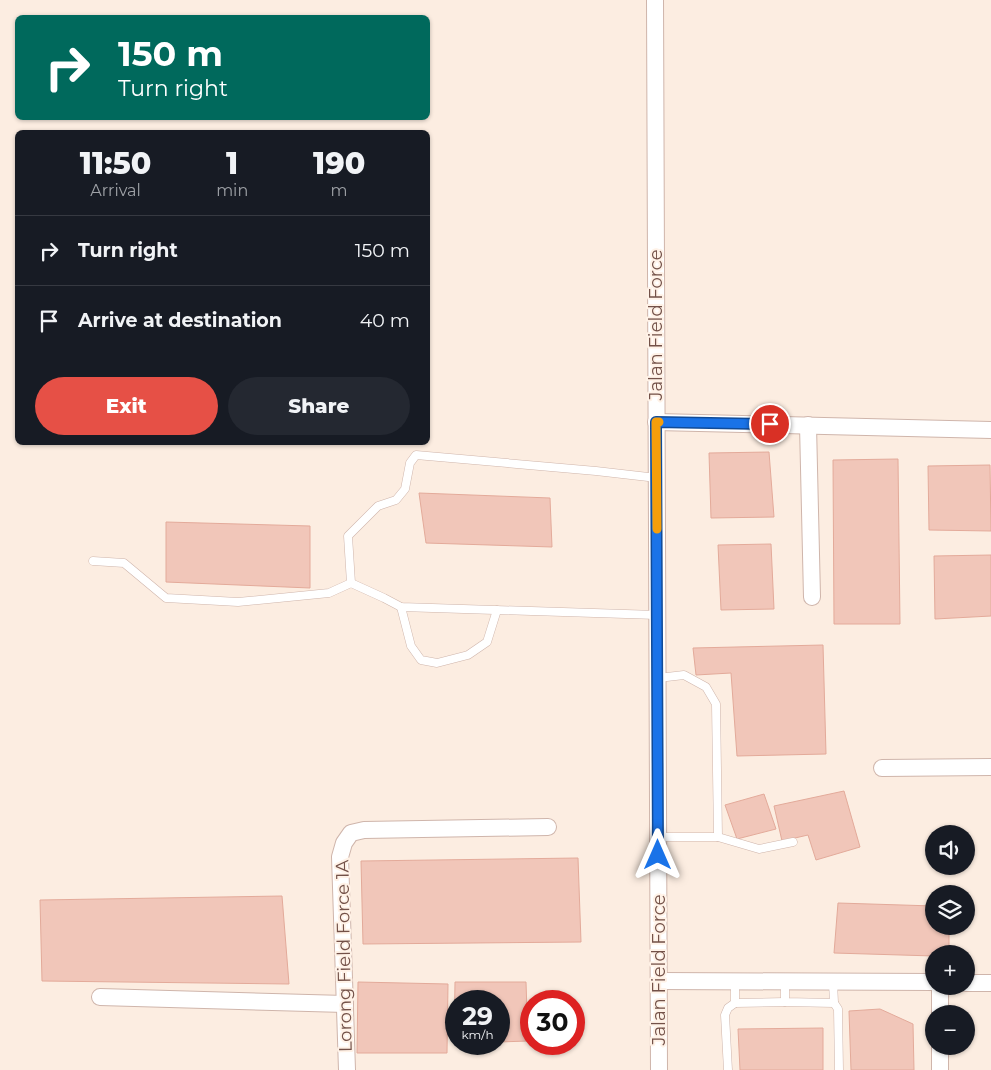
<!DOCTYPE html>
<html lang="en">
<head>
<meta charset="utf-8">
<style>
  :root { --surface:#171b24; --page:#242831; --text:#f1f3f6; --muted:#9ea1a6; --line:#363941; --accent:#e65046 }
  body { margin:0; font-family:Montserrat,sans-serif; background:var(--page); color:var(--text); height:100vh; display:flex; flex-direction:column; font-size:19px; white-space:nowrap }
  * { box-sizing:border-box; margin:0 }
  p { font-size:16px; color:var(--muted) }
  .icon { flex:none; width:28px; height:28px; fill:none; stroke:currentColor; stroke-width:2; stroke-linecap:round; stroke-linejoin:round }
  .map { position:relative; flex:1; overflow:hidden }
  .details { position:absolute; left:15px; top:130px; width:415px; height:315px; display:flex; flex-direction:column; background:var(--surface); border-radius:8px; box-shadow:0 1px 4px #0004 }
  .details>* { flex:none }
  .hud { position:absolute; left:15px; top:15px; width:415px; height:105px; border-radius:8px; box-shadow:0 1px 4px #0004; background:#00695c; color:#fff; overflow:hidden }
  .buttons { position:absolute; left:925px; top:825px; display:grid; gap:10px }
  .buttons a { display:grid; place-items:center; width:50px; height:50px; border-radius:50%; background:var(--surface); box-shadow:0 1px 4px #0004; font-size:25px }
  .speed { position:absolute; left:445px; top:990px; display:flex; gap:10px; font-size:25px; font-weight:700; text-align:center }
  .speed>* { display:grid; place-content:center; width:65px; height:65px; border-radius:50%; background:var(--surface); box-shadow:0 1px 4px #0004; line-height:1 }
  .speed small { font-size:12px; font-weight:400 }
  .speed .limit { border:8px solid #d22; background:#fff; color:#111 }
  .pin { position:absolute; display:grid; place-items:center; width:42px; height:42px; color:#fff; margin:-21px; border:2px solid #fff; border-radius:50%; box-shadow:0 1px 5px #0007 }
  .me { position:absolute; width:55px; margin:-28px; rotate:0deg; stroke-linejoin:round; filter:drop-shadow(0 0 4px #0008) }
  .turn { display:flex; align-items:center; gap:18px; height:105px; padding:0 20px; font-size:22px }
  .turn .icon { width:65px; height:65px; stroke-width:2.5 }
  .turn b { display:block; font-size:35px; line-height:42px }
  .eta { display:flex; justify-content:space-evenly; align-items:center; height:85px; text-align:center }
  .eta b { font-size:30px; font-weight:800; line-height:35px }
  .primary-button { display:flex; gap:10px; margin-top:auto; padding:10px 20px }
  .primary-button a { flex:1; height:58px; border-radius:30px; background:var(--accent); color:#fff; font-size:20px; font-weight:800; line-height:58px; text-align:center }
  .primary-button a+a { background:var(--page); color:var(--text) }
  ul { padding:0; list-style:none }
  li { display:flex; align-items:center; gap:15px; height:70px; padding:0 20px; border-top:1px solid var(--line) }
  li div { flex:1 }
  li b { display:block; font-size:19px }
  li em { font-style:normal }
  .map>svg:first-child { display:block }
  .building { fill:#f1c6b9; stroke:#e3aa9a }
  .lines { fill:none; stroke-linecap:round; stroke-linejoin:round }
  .service-casing { stroke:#cfb5ab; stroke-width:9 }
  .minor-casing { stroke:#cfb5ab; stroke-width:18 }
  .service { stroke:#fff; stroke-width:8 }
  .minor { stroke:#fff; stroke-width:16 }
  .route-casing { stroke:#114b97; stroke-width:12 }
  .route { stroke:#1a73e8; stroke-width:9 }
  .slow { stroke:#f59e0b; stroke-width:9 }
  .labels { text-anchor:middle; stroke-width:4; stroke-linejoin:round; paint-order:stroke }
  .street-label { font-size:18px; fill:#735148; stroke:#fff2e7 }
</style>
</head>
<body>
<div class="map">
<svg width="991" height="1070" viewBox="0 0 991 1070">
  <rect width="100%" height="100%" fill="#fcede1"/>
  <!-- building -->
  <g class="building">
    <path d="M769,452L774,517L711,518L709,453Z"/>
    <path d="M898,459L900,624H834L833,460Z"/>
    <path d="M990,465L991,531L929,530L928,466Z"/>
    <path d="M419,493L550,498L552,547L426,543Z"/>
    <path d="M166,522L310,526V588L166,582Z"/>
    <path d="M771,544L774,609L721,610L718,545Z"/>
    <path d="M991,555V616L935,619L934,556Z"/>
    <path d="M823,645L826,754L737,756L731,673L696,675L693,648Z"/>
    <path d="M844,791L860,847L816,860L808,835L782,841L774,806Z"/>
    <path d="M764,794L776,829L737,839L725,805Z"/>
    <path d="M578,858L581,942L363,944L361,861Z"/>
    <path d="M282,896L289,984L42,981L40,900Z"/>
    <path d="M838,903L934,906V926H949V954H934V956L834,953Z"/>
    <path d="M358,982L448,984L447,1053H357Z"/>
    <path d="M455,982H526L528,1041L499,1042V1001H456V1043H454Z"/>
    <path d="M880,1009L913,1024L914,1070H851L849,1011Z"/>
    <path d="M823,1028V1070H740L738,1029Z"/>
  </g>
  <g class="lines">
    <defs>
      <g id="service">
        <path d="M93,561L124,563L166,598L238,602L329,593L351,583L384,598L401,607L657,615"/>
        <path d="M351,583L348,536L378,506L396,500L405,489L410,463L416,455L596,471L657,478"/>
        <path d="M401,607L411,646L421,660L437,663L468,655L487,642L497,610"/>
        <path d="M658,678L684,675L706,687L716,704L718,837"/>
        <path d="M658,837H718L759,849L793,842"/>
        <path d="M785,982V1002L834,1003L838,1009L839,1070"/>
        <path d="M833,982L834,1003"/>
        <path d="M735,1003L785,1002"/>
        <path d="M728,1070L725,1015L728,1008L735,1003V982"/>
      </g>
      <g id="minor">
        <path d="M655,0L659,1070"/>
        <path d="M656,422L991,430"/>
        <path d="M808,425L812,597"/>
        <path d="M882,768L991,767"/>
        <path d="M659,981L934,982"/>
        <path d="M966,983H991"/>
        <path d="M940,986V1014"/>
        <path d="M100,997L345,1004"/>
        <path d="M940,1046V1070"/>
        <path d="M347,1070L340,857L344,843L351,833L364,830L548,827"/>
      </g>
    </defs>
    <!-- service casing -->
    <use href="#service" class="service-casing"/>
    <!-- minor casing -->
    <use href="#minor" class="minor-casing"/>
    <!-- service -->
    <use href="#service" class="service"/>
    <!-- minor -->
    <use href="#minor" class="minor"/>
  </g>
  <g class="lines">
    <defs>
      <path id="route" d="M658,855L656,422L770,424"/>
    </defs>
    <!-- route casing -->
    <use href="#route" class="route-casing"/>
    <!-- route -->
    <use href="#route" class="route"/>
    <!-- slow -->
    <path class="slow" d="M657,529L656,422H659"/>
  </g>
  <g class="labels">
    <!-- street labels -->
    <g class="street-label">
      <text transform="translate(656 325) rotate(-90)" y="6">Jalan Field Force</text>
      <text transform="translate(344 956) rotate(-91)" y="6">Lorong Field Force 1A</text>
      <text transform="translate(659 970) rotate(-90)" y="6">Jalan Field Force</text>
    </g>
  </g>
</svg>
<div class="buttons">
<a><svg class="icon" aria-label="sound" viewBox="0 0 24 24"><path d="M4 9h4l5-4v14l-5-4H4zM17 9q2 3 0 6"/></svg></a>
<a><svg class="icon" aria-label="layers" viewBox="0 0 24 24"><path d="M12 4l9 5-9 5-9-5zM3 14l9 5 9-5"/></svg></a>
<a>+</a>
<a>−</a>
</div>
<div class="speed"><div>29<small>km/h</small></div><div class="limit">30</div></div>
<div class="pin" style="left:770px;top:424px;background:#d93025"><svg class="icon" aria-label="arrive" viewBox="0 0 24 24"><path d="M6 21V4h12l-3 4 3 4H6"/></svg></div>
<svg class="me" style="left:658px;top:855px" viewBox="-20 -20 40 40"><path d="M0-17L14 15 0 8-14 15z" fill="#1a73e8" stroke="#fff" stroke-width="4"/></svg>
<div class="hud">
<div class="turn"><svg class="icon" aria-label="right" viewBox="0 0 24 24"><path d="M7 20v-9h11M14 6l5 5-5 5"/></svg><div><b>150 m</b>Turn right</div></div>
</div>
<section class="details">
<div class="eta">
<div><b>11:50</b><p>Arrival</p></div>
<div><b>1</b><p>min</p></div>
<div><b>190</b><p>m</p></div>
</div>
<ul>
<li><svg class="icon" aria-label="right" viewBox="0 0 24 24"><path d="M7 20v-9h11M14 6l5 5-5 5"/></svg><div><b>Turn right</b></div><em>150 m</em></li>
<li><svg class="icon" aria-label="arrive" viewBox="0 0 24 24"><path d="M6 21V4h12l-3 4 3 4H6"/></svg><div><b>Arrive at destination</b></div><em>40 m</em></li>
</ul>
<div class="primary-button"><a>Exit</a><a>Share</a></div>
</section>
</div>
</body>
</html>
